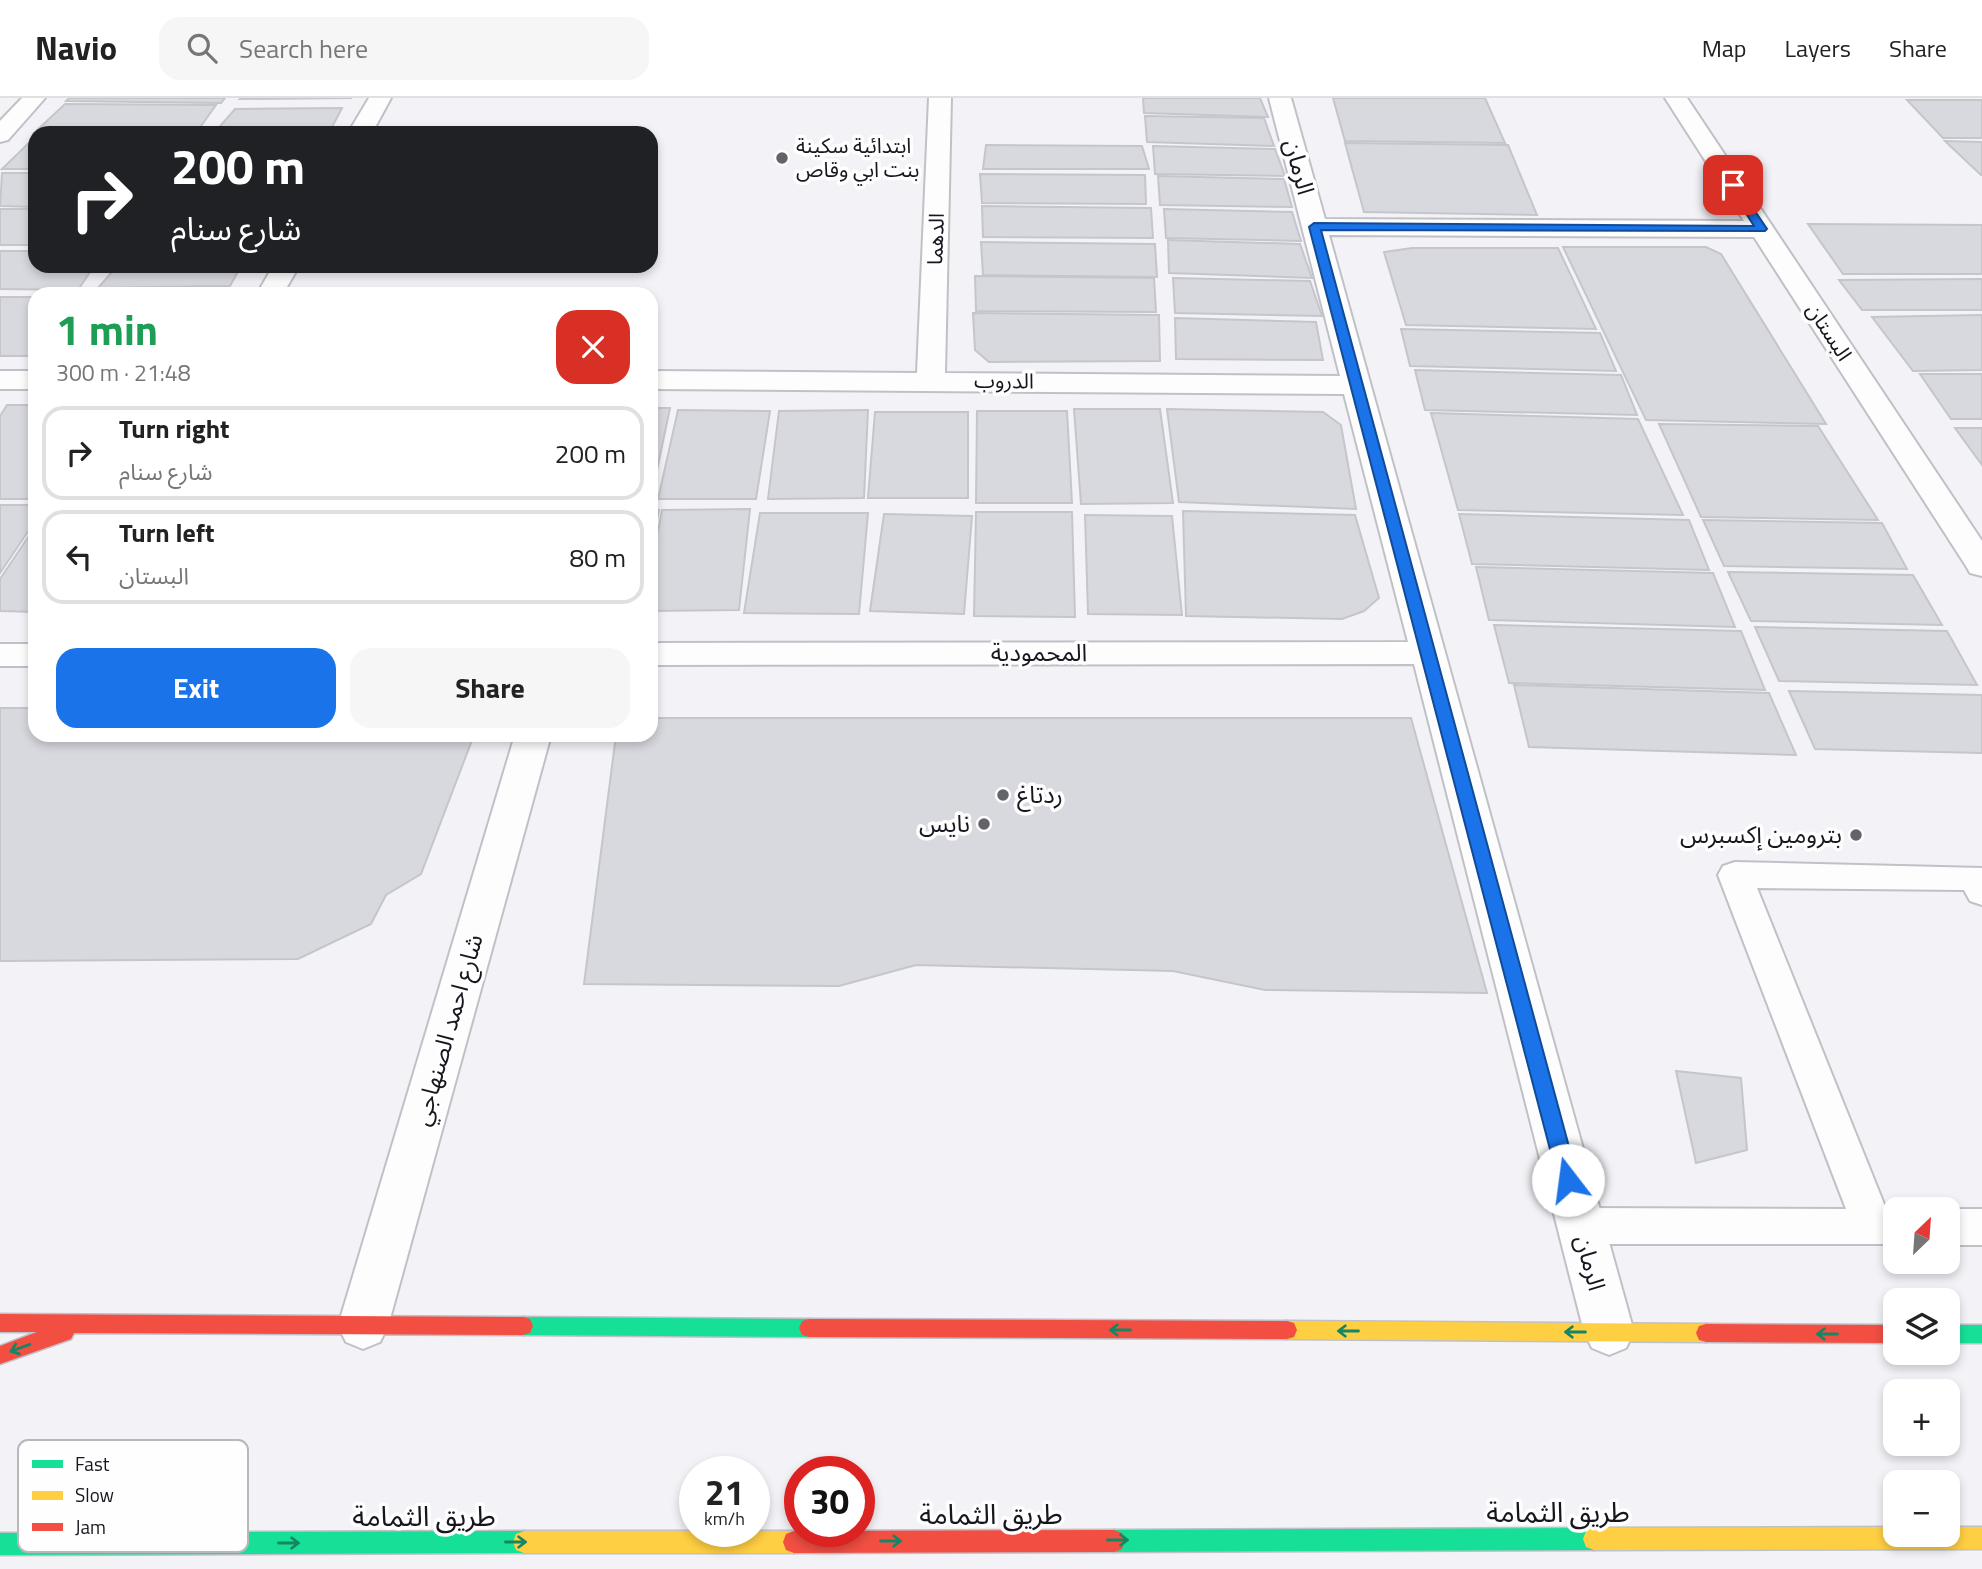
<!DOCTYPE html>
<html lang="en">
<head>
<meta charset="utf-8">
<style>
  :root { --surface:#fff; --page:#f6f6f6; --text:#222; --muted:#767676; --line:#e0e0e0; --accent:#1a73e8 }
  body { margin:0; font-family:"Titillium Web","Noto Sans Arabic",sans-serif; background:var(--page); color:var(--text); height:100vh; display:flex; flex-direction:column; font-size:26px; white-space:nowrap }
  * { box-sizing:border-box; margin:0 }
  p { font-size:23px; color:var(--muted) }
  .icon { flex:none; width:38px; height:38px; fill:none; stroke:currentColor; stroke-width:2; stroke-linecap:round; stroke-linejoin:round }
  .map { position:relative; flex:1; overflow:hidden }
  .side { position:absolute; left:28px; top:189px; width:630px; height:455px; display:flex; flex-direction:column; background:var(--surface); border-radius:21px; box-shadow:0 4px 10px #0003 }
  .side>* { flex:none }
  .top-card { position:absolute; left:28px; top:28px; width:630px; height:147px; border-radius:21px; box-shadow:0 4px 10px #0003; background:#202124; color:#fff; overflow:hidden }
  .needle { width:46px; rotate:25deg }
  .controls { position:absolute; left:1883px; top:1099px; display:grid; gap:14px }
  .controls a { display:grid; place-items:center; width:77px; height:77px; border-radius:14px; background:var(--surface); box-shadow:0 4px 10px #0003; font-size:35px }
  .speed { position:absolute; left:679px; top:1358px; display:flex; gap:14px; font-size:35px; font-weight:700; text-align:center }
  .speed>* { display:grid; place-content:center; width:91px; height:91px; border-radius:50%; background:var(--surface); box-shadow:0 4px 10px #0003; line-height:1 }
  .speed small { font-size:18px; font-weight:400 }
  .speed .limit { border:10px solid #d22; background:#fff; color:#111 }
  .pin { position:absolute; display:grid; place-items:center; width:60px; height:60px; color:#fff; margin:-30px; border-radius:14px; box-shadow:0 4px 10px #0006 }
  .me { position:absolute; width:77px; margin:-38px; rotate:345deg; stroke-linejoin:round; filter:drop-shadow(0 0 5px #0008) }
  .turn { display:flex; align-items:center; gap:24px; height:147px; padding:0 28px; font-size:32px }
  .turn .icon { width:91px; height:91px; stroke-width:2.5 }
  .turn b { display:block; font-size:49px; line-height:60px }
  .round { display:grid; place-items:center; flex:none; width:74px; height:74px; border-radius:21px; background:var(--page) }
  .headline { display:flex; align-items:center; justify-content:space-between; height:119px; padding:0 28px }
  h1 { font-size:42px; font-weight:700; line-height:52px; color:#1e9e55 }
  .button { display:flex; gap:14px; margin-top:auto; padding:14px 28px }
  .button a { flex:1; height:80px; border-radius:21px; background:var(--accent); color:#fff; font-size:28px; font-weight:700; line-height:80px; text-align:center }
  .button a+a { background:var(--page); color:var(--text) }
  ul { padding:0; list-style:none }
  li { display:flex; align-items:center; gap:21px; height:94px; margin:0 14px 10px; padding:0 14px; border:4px solid var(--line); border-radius:21px }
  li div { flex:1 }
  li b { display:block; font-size:26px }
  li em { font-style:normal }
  header { display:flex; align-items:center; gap:42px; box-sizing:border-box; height:98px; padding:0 35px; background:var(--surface); border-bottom:2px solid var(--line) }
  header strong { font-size:33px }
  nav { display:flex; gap:38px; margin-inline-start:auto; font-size:24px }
  .search { width:490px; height:63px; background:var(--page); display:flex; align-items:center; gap:18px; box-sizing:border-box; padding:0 24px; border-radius:21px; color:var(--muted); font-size:26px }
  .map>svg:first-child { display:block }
  .building { fill:#d8d8df; stroke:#c5c5cc; stroke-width:2 }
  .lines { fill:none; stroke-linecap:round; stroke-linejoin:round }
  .lane-casing { stroke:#c0c0c7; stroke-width:4 }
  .street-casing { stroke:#c0c0c7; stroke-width:4 }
  .fast-casing { stroke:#c0c0c7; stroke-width:3 }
  .slow-casing { stroke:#c0c0c7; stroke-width:3 }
  .jam-casing { stroke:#c0c0c7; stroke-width:3 }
  .lane { fill:#fdfdfe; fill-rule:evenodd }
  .street { fill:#fdfdfe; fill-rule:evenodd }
  .fast { fill:#16e098; fill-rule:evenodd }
  .slow { fill:#ffcf43; fill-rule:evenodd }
  .jam { fill:#f24e42; fill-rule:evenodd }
  .oneway { stroke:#168562 }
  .route { fill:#1a73e8; stroke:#114b97; stroke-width:2 }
  .poi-dot { fill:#63636b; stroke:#fefefe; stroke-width:2.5 }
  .labels { text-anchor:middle; stroke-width:7; stroke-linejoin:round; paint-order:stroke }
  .far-poi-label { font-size:21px; fill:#16161f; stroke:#fefefe; text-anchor:start }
  .far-street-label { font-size:21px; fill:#16161f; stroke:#fefefe }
  .street-label { font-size:24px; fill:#16161f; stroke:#fefefe }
  .poi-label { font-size:24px; fill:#16161f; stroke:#fefefe; text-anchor:end }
  .near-street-label { font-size:28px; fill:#16161f; stroke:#fefefe }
  .key { fill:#fefefe; stroke:#b8b8bb; stroke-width:2 }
  .key-label { font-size:19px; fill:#16161f }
</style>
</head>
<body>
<header>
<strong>Navio</strong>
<div class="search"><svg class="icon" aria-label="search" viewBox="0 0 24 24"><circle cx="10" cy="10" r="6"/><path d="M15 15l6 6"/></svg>Search here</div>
<nav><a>Map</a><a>Layers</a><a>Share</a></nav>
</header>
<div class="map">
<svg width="1982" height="1471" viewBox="0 0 1982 1471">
  <rect width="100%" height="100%" fill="#f2f2f7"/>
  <!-- building -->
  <g class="building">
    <path d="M69,0H225L221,5L66,3Z"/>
    <path d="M241,0H352L240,1Z"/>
    <path d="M1143,0H1260L1268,19L1144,15Z"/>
    <path d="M1333,0H1485L1505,45L1345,43Z"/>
    <path d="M1907,2H1982V40H1943Z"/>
    <path d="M65,6L216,7L196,35H34Z"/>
    <path d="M342,10L330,33L215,34L235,11Z"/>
    <path d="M1145,18L1264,20L1274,48L1147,44Z"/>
    <path d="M34,40L35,71H2Z"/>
    <path d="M1945,43L1982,44V77H1981Z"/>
    <path d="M1345,45L1508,47L1537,117L1364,114Z"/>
    <path d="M986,47L1142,48L1149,71H983Z"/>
    <path d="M1153,48L1275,51L1285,78L1155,76Z"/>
    <path d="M2,75H35V109L0,108Z"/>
    <path d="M980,76L1145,77L1146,106L982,105Z"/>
    <path d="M1158,78L1284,81L1292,109L1160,107Z"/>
    <path d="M982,108L1151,110L1153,140L983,139Z"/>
    <rect x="0" y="111" width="35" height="36"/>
    <path d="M1164,111L1292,114L1301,143L1166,140Z"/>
    <path d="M1808,126L1982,127V176H1843Z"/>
    <path d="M1168,142L1300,146L1312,180L1169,175Z"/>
    <path d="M981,144L1155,146L1157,179L983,177Z"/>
    <path d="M1563,149H1706L1721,156L1826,326L1646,322Z"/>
    <path d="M1412,150H1558L1596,231L1406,227L1384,154Z"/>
    <path d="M0,153H35V168H94L78,192L0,191Z"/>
    <path d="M117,168H241L230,188L98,190Z"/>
    <path d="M975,178L1154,180L1156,214L976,213Z"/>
    <path d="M1173,180L1310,183L1322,218L1175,215Z"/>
    <path d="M1982,181V212H1862L1839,182Z"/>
    <path d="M0,199H35V250L30,258H0Z"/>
    <path d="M973,215L1159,217L1160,263L989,264L975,252Z"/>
    <path d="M1982,217V272L1913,273L1872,219Z"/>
    <path d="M1175,220L1316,224L1323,262L1176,261Z"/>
    <path d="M1401,231L1600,235L1616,273L1410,268Z"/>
    <path d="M1415,272L1621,277L1637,317L1425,312Z"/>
    <path d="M1920,276H1982V321H1951Z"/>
    <path d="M7,307H35V401H0V318Z"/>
    <path d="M651,310H670L651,401Z"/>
    <path d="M1074,311H1160L1173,405L1081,406Z"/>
    <path d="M1167,311L1323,314L1341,327L1356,411L1179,404Z"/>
    <path d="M678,312L770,313L756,401H658Z"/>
    <path d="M868,312L864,400L768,401L779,313Z"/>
    <path d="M977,313H1067L1072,405H976Z"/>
    <path d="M875,314H968V400H868Z"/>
    <path d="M1431,315L1638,321L1683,417L1458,412Z"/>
    <path d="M1659,326L1818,328L1878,422L1701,419Z"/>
    <path d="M1955,330H1982V367Z"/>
    <path d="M0,407H35V423L0,475Z"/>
    <path d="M750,411L739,512L651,513V471L662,412Z"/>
    <path d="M651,412H659L651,451Z"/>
    <path d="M1183,413L1355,417L1379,500L1364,513L1342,521L1186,518Z"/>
    <path d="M976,414H1072L1075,519L974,518Z"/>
    <path d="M760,415H868L859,516L744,515Z"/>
    <path d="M884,416L972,418L964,516L870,513Z"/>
    <path d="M1459,416L1689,422L1709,472L1472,466Z"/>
    <path d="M1085,417L1172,418L1182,517L1088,516Z"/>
    <path d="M1703,422L1882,425L1907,471L1724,468Z"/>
    <path d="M35,429V514L0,513V481Z"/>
    <path d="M1476,469L1713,475L1735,529L1489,522Z"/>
    <path d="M1728,474L1913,477L1942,527L1751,523Z"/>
    <path d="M1494,527L1741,533L1765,592L1509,585Z"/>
    <path d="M1755,529L1947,533L1977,587L1779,583Z"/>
    <path d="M1514,587L1769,595L1796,657L1529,649Z"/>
    <path d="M1789,593L1982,597V655L1815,651Z"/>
    <path d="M0,610H35V637H474L421,776L386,797L371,826L298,861L0,863Z"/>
    <path d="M651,620H1411L1487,895L1265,892L1173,873L916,867L839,888L584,886L616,637H651Z"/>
    <path d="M1676,973L1741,980L1747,1052L1696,1065Z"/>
  </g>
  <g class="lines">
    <defs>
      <g id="lane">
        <path d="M1735,764L1982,770V807L1970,803L1964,792L1757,790L1886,1111L1895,1112V1146H1581L1567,1141L1561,1128L1567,1115L1581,1110L1846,1111L1718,777L1723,768Z"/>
        <rect x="1948" y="1111" width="34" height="36"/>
      </g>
      <g id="street">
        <path d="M22,0H45L8,42L0,44V23Z"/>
        <path d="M369,0H391L372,35H348Z"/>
        <path d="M929,0H951L945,275L1340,278L1269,0H1291L1325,121L1744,123L1665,0H1687L1982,443V478L1970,475L1966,468L1754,139L1329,137L1634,1234L1626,1250L1609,1257L1592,1250L1584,1234L1414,566L651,567V545L1408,544L1344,296L651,291V273L917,275Z"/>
        <path d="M273,168H299L283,196H257Z"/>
        <rect x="0" y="273" width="35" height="18"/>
        <rect x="0" y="546" width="35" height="22"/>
        <path d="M515,637H551L388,1228L380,1244L363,1251L346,1244L338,1228Z"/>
      </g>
      <g id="fast">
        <path d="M523,1219L809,1221L816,1223L819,1230L816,1237L809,1239L523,1237L516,1235L513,1228L516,1221Z"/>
        <rect x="1948" y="1227" width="34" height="18"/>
        <path d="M1594,1430L1602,1433L1605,1441L1602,1449L1594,1452L1114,1454L1106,1451L1103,1443L1106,1435L1114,1432Z"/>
        <path d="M524,1433L532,1436L535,1444L532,1452L524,1455L0,1457V1435Z"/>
      </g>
      <g id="slow">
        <path d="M1287,1223L1706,1226L1713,1228L1716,1235L1713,1242L1706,1244L1287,1241L1280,1239L1277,1232L1280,1225Z"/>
        <path d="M1895,1429V1437H1948V1429H1982V1451L1594,1452L1586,1449L1583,1441L1586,1433L1594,1430Z"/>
        <path d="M524,1433H794L802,1436L805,1444L802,1452L794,1455H524L516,1452L513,1444L516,1436Z"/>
      </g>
      <g id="jam">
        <path d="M0,1216L523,1219L530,1221L533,1228L530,1235L523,1237L74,1235L71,1241L0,1266V1248L37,1234H0Z"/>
        <path d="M809,1221L1287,1223L1294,1225L1297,1232L1294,1239L1287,1241L809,1239L802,1237L799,1230L802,1223Z"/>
        <path d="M1706,1226L1895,1227V1245L1706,1244L1699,1242L1696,1235L1699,1228Z"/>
        <path d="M1114,1432L1122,1435L1125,1443L1122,1451L1114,1454L794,1455L786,1452L783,1444L786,1436L794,1433Z"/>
      </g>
    </defs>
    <!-- lane casing -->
    <use href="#lane" class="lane-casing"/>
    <!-- street casing -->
    <use href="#street" class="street-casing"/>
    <!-- fast casing -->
    <use href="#fast" class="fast-casing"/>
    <!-- slow casing -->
    <use href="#slow" class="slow-casing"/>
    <!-- jam casing -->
    <use href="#jam" class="jam-casing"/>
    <!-- lane -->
    <use href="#lane" class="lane"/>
    <!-- street -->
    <use href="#street" class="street"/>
    <!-- fast -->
    <use href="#fast" class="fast"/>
    <!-- slow -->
    <use href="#slow" class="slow"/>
    <!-- jam -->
    <use href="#jam" class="jam"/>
  </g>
  <!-- one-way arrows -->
  <defs><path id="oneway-shaft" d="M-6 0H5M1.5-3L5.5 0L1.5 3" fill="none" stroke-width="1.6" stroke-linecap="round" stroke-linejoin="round" transform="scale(1.75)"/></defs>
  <g class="oneway">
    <use href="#oneway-shaft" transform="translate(1120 1232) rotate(-180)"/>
    <use href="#oneway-shaft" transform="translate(1348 1233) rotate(-180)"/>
    <use href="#oneway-shaft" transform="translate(1575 1234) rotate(-180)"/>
    <use href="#oneway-shaft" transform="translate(1827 1236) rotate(-180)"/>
    <use href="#oneway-shaft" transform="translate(20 1250) rotate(160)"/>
    <use href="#oneway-shaft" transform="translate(1118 1442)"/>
    <use href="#oneway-shaft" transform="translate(891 1443)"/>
    <use href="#oneway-shaft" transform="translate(516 1444)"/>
    <use href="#oneway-shaft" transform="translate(289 1445)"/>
  </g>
  <!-- route -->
  <path class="route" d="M1729,85H1736L1767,131L1765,133L1321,132L1578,1082L1575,1088L1568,1091L1561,1088L1558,1082L1309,129L1314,125L1754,128L1728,87Z"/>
  <!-- markers -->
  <g class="poi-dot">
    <circle cx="782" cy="60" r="7"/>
    <circle cx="1003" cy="697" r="7"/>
    <circle cx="984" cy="726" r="7"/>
    <circle cx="1856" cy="737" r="7"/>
  </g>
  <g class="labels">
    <!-- far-poi labels -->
    <g class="far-poi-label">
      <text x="796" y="55">ابتدائية سكينة<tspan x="796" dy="24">بنت ابي وقاص</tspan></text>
    </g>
    <!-- far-street labels -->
    <g class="far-street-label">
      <text transform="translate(936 141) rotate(-88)" y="7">الدهما</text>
      <text transform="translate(1829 234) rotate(57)" y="7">البستان</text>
      <text transform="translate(1004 283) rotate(1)" y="7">الدروب</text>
    </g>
    <!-- street labels -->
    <g class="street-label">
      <text transform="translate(1299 69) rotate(75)" y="8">الرمان</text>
      <text x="1039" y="563">المحمودية</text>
      <text transform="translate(448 932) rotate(-74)" y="8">شارع احمد الصنهاجي</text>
      <text transform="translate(1590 1165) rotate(75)" y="8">الرمان</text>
    </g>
    <!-- poi labels -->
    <g class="poi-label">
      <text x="1017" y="705" text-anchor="start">ردتاغ</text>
      <text x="970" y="734">نايس</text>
      <text x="1842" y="745">بترومين إكسبرس</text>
    </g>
    <!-- near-street labels -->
    <g class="near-street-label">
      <text x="1558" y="1424">طريق الثمامة</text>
      <text x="991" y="1426">طريق الثمامة</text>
      <text x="424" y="1428">طريق الثمامة</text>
    </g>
  </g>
  <!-- legend -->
  <rect x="18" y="1342" width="230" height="112" rx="10" class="key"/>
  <rect x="32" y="1362" width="31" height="8" fill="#16e098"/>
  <rect x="32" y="1393" width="31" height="9" fill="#ffcf43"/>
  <rect x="32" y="1425" width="31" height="8" fill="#f24e42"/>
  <g class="key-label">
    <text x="75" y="1373">Fast</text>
    <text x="75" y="1404">Slow</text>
    <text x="75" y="1436">Jam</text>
  </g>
</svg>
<div class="controls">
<a><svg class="needle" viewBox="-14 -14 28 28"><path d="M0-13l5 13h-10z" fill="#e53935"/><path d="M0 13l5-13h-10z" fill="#767676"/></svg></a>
<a><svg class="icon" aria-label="layers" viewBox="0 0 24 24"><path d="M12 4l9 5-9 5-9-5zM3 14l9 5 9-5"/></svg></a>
<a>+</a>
<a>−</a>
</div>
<div class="speed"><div>21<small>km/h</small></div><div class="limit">30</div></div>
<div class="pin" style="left:1733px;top:87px;background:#d93025"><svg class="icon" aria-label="arrive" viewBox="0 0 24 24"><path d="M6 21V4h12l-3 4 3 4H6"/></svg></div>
<svg class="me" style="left:1568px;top:1082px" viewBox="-20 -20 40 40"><circle r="19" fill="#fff"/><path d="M0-13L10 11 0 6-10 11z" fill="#1a73e8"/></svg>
<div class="top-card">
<div class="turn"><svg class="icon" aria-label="right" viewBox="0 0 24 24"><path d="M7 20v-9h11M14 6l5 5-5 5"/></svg><div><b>200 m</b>شارع سنام</div></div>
</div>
<section class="side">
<div class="headline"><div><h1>1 min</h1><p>300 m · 21:48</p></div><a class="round" style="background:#d93025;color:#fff"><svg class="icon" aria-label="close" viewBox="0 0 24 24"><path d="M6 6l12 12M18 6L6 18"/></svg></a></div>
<ul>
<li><svg class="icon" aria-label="right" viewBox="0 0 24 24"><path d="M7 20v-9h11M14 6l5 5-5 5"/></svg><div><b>Turn right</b><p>شارع سنام</p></div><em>200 m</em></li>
<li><svg class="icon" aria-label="left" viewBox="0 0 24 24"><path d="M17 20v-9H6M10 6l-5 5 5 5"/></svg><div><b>Turn left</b><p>البستان</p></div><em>80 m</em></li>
</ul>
<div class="button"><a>Exit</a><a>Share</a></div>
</section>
</div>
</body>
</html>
